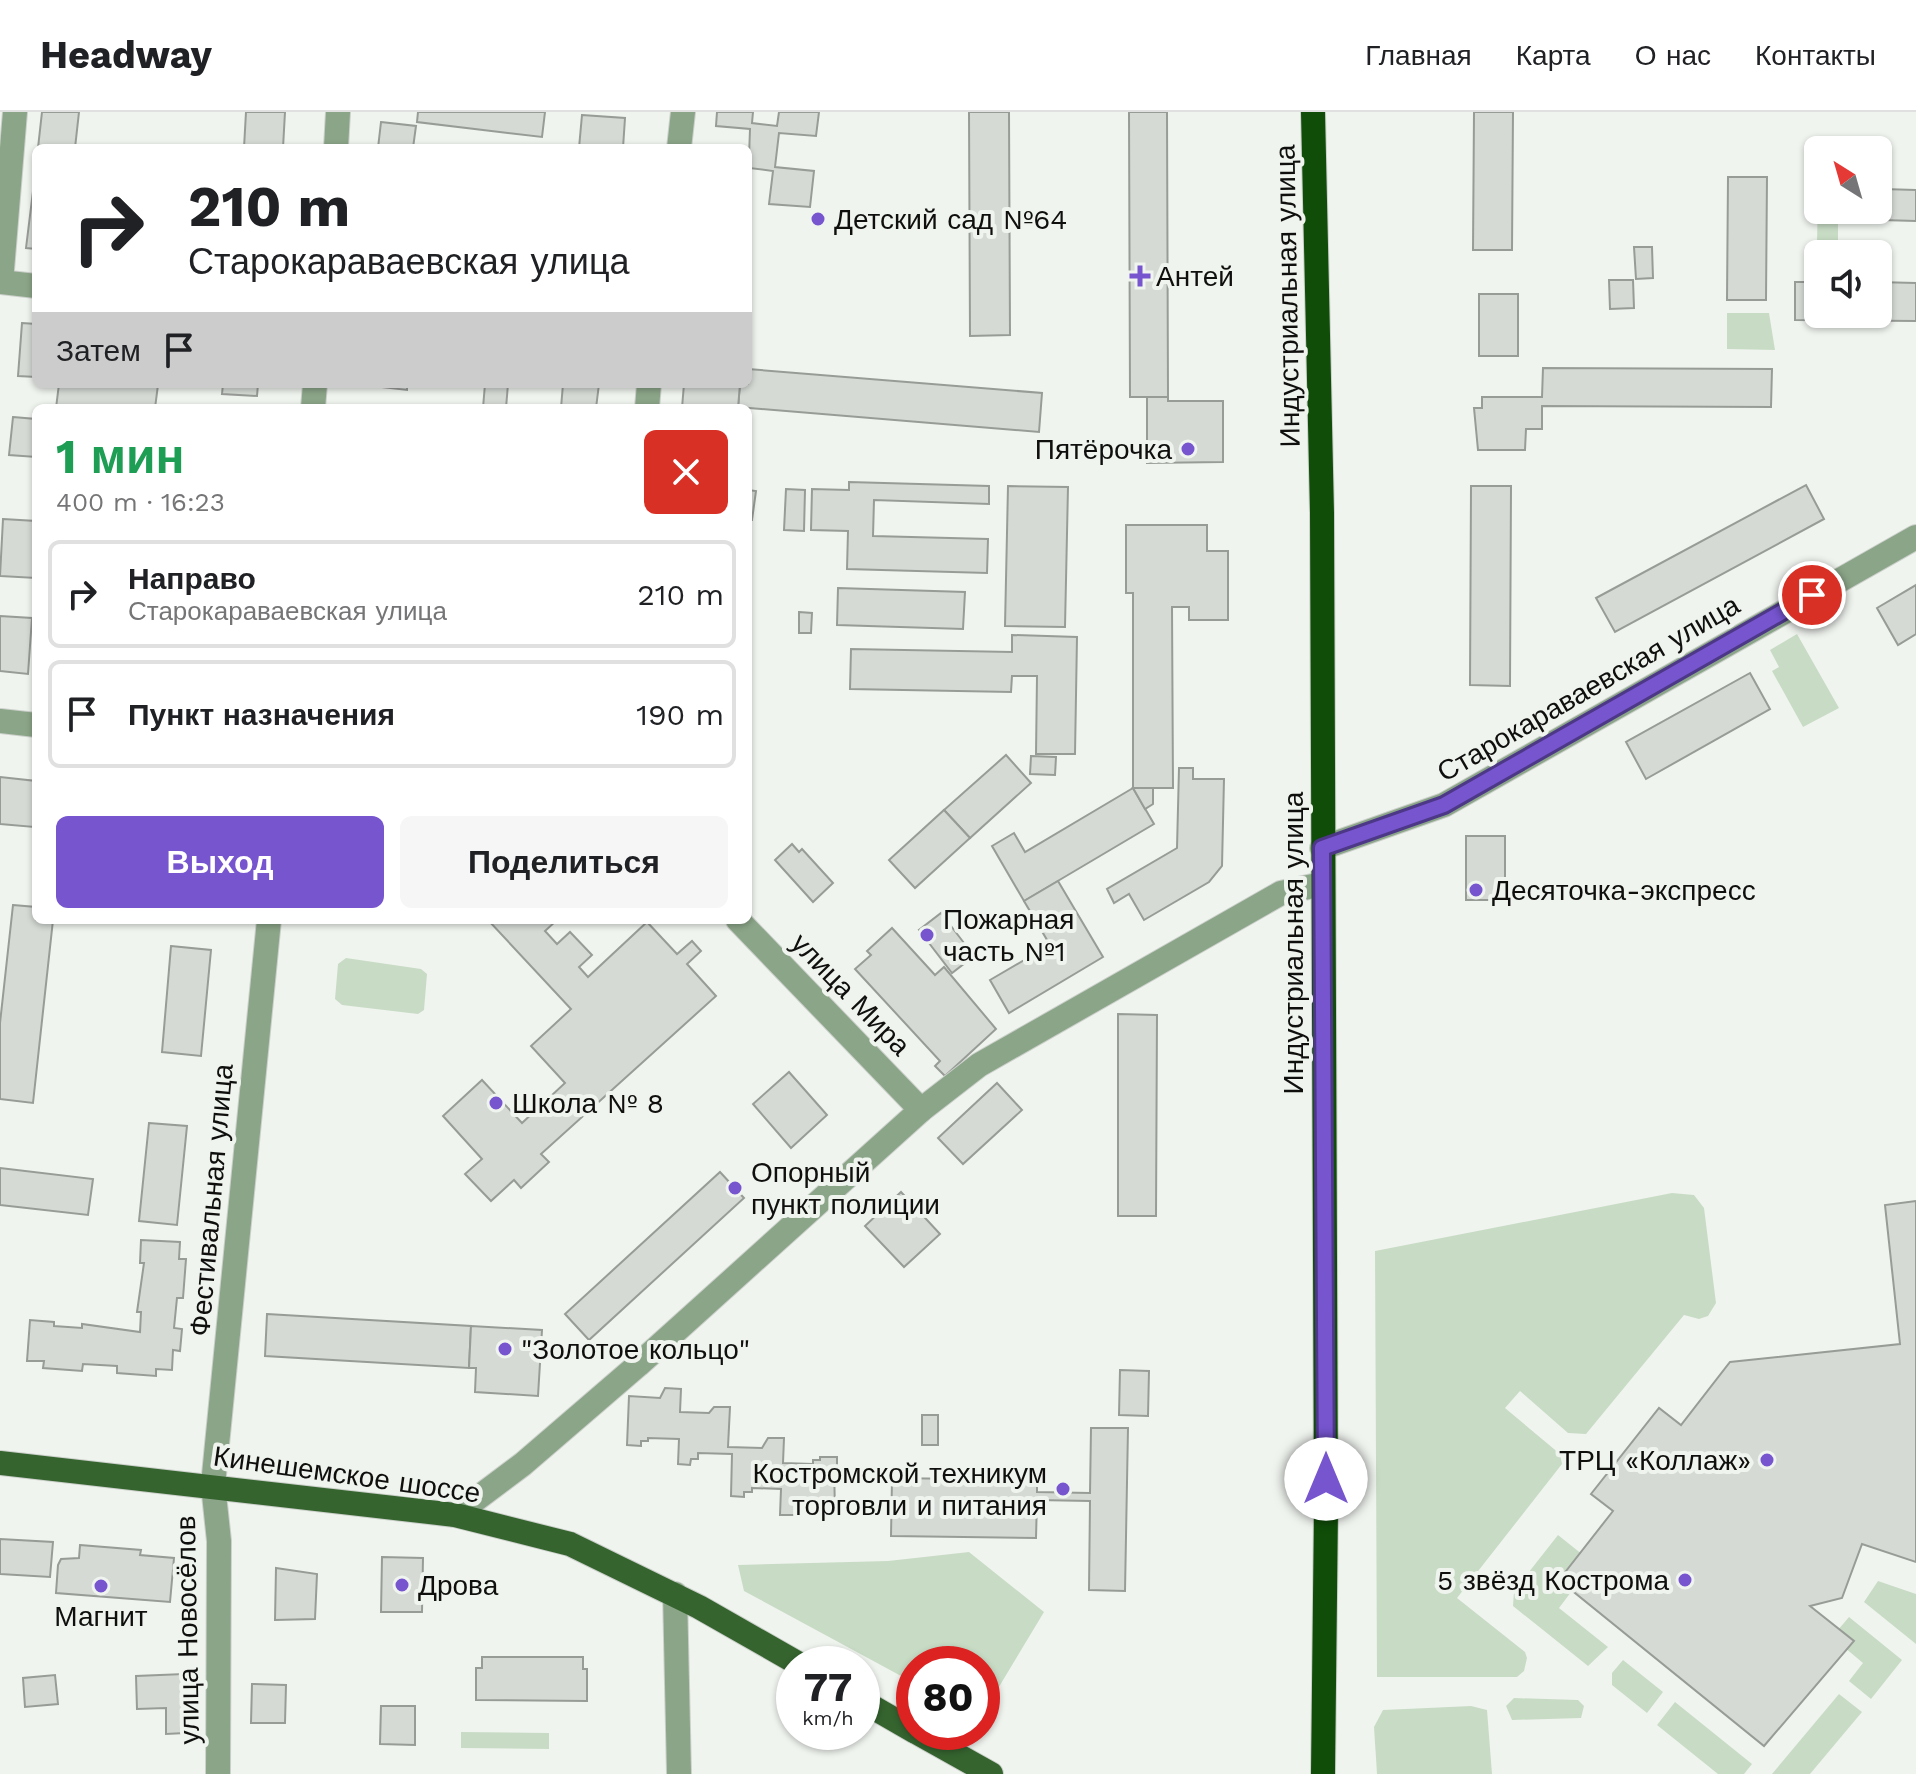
<!DOCTYPE html>
<html lang="ru">
<head>
<meta charset="utf-8">
<style>
  :root { --surface:#fff; --page:#f6f6f6; --text:#202124; --muted:#757577; --line:#e0e0e0; --accent:#7655cf }
  body { margin:0; font-family:"Work Sans",sans-serif; background:var(--page); color:var(--text); height:100vh; display:flex; flex-direction:column; font-size:30px; white-space:nowrap }
  * { box-sizing:border-box; margin:0 }
  p { font-size:26px; color:var(--muted) }
  .icon { flex:none; width:44px; height:44px; fill:none; stroke:currentColor; stroke-width:2; stroke-linecap:round; stroke-linejoin:round }
  .map { position:relative; flex:1; overflow:hidden }
  .side { position:absolute; left:32px; top:292px; width:720px; height:520px; display:flex; flex-direction:column; background:var(--surface); border-radius:12px; box-shadow:0 2px 6px #0004 }
  .side>* { flex:none }
  .guide { position:absolute; left:32px; top:32px; width:720px; height:244px; border-radius:12px; box-shadow:0 2px 6px #0004; background:#fff; color:var(--text); overflow:hidden }
  .needle { width:52px; rotate:323deg }
  .controls { position:absolute; left:1804px; top:24px; display:grid; gap:16px }
  .controls a { display:grid; place-items:center; width:88px; height:88px; border-radius:12px; background:var(--surface); box-shadow:0 2px 6px #0004; font-size:40px }
  .speed { position:absolute; left:776px; top:1534px; display:flex; gap:16px; font-size:40px; font-weight:700; text-align:center }
  .speed>* { display:grid; place-content:center; width:104px; height:104px; border-radius:50%; background:var(--surface); box-shadow:0 2px 6px #0004; line-height:1 }
  .speed small { font-size:20px; font-weight:400 }
  .speed .limit { border:12px solid #d22; background:#fff; color:#111 }
  .pin { position:absolute; display:grid; place-items:center; width:68px; height:68px; color:#fff; margin:-34px; border:4px solid #fff; border-radius:50%; box-shadow:0 2px 8px #0007 }
  .me { position:absolute; width:88px; margin:-44px; rotate:0deg; stroke-linejoin:round; filter:drop-shadow(0 0 6px #0008) }
  .turn { display:flex; align-items:center; gap:28px; height:168px; padding:0 24px; font-size:36px }
  .turn .icon { width:104px; height:104px; stroke-width:2.5 }
  .turn b { display:block; font-size:56px; line-height:68px }
  .then { display:flex; align-items:center; height:76px; padding:0 24px; background:#0003; gap:16px; font-size:30px }
  .round { display:grid; place-items:center; flex:none; width:84px; height:84px; border-radius:12px; background:var(--page) }
  .summary { display:flex; align-items:center; justify-content:space-between; height:136px; padding:0 24px }
  h1 { font-size:48px; font-weight:700; line-height:60px; color:#1e9e55 }
  .primary-button { display:flex; gap:16px; margin-top:auto; padding:16px 24px }
  .primary-button a { flex:1; height:92px; border-radius:12px; background:var(--accent); color:#fff; font-size:32px; font-weight:700; line-height:92px; text-align:center }
  .primary-button a+a { background:var(--page); color:var(--text) }
  ul { padding:0; list-style:none }
  li { display:flex; align-items:center; gap:24px; height:108px; margin:0 16px 12px; padding:0 8px; border:4px solid var(--line); border-radius:12px }
  li div { flex:1 }
  li b { display:block; font-size:30px }
  li em { font-style:normal }
  header { display:flex; align-items:center; gap:48px; box-sizing:border-box; height:112px; padding:0 40px; background:var(--surface); border-bottom:2px solid var(--line) }
  header strong { font-size:38px }
  nav { display:flex; gap:44px; margin-inline-start:auto; font-size:28px }
  .map>svg:first-child { display:block }
  .green { fill:#c8dcc5 }
  .building { fill:#d5dad5; stroke:#989c97; stroke-width:2 }
  .lines { fill:none; stroke-linecap:round; stroke-linejoin:round }
  .minor-casing { stroke:#ccd0cb; stroke-width:26 }
  .major-casing { stroke:#ccd0cb; stroke-width:26 }
  .highway-casing { stroke:#ccd0cb; stroke-width:26 }
  .minor { stroke:#8ba588; stroke-width:24 }
  .major { stroke:#35642f; stroke-width:24 }
  .highway { stroke:#104d09; stroke-width:24 }
  .route-casing { stroke:#4d3787; stroke-width:20 }
  .route { stroke:#7655cf; stroke-width:14 }
  .poi-dot { fill:#7655cf; stroke:#f0f4ef; stroke-width:3 }
  .labels { text-anchor:middle; stroke-width:8; stroke-linejoin:round; paint-order:stroke }
  .poi-label { font-size:28px; fill:#0f100e; stroke:#f0f4ef; text-anchor:start }
  .street-label { font-size:28px; fill:#0f100e; stroke:#f0f4ef }
</style>
</head>
<body>
<header>
<strong>Headway</strong>
<nav><a>Главная</a><a>Карта</a><a>О нас</a><a>Контакты</a></nav>
</header>
<div class="map">
<svg width="1916" height="1662" viewBox="0 0 1916 1662">
  <rect width="100%" height="100%" fill="#f0f4ef"/>
  <!-- green -->
  <g class="green">
    <path d="M1818,79V98H1838V133L1817,132Z"/>
    <path d="M1727,201H1769L1775,238L1727,237Z"/>
    <path d="M1797,522L1839,596L1803,615L1772,559L1779,555L1770,538Z"/>
    <path d="M346,846L421,857L427,862L424,898L418,902L342,893L335,887L338,852Z"/>
    <path d="M1672,1081L1694,1083L1704,1096L1716,1191L1708,1204L1699,1207L1684,1203L1586,1322L1568,1321L1520,1279L1505,1296L1560,1342L1562,1352L1457,1486L1525,1540L1527,1546L1524,1559L1517,1565H1377L1375,1139Z"/>
    <path d="M1558,1423L1593,1451L1559,1496L1608,1535L1588,1554L1513,1494L1514,1479Z"/>
    <path d="M969,1440L1044,1500L982,1603V1552H914V1571L744,1479L738,1453L888,1449Z"/>
    <path d="M1878,1469L1916,1482V1532L1864,1490Z"/>
    <path d="M1849,1505L1902,1548L1871,1587L1849,1569L1863,1551L1832,1525Z"/>
    <path d="M1623,1548L1663,1580L1647,1601L1612,1573V1561Z"/>
    <path d="M1839,1582L1862,1600L1810,1662H1772Z"/>
    <path d="M1514,1586L1578,1588L1584,1594L1581,1606L1512,1608L1506,1594Z"/>
    <path d="M1675,1590L1752,1652L1744,1662H1718L1657,1613Z"/>
    <path d="M1471,1594L1487,1598L1492,1662H1377L1374,1615L1383,1598Z"/>
    <path d="M461,1620L549,1621V1637L461,1636Z"/>
  </g>
  <!-- building -->
  <g class="building">
    <path d="M42,0H79L75,36H38Z"/>
    <path d="M246,0H285L283,36H244Z"/>
    <path d="M418,0H545L542,25L417,10Z"/>
    <path d="M717,0H753L752,11L777,14L779,0H819L816,24L779,21L775,55L814,59L810,95L769,92L773,59L750,56L748,73L750,17L716,14Z"/>
    <path d="M969,0H1009L1010,223L970,224Z"/>
    <path d="M1129,0H1167L1168,285H1130Z"/>
    <path d="M1474,0H1513L1512,138H1473Z"/>
    <path d="M582,3L625,6L623,36H579Z"/>
    <path d="M381,10L416,14L413,36H378Z"/>
    <path d="M1728,65H1767L1766,188H1727Z"/>
    <path d="M1883,77L1916,78V109L1882,108L1877,98Z"/>
    <path d="M33,79L36,80V137L26,136Z"/>
    <path d="M1634,135H1652L1653,166L1636,167Z"/>
    <path d="M1609,168H1633L1634,196L1610,197Z"/>
    <path d="M1795,170H1818V202H1878V170L1916,171V209L1795,208Z"/>
    <rect x="1479" y="182" width="39" height="62"/>
    <path d="M22,211L36,212V265L18,264Z"/>
    <path d="M1543,256L1772,257L1771,295L1542,294V317H1526L1525,338H1478L1474,296H1482V285H1542Z"/>
    <path d="M748,257L1042,281L1039,320L738,295L740,272H748Z"/>
    <path d="M59,272L158,273L155,296H56Z"/>
    <path d="M223,272H258L257,284L222,282Z"/>
    <path d="M355,272H407V278Z"/>
    <path d="M485,272H508L506,296H483Z"/>
    <path d="M563,272H599L596,296H561Z"/>
    <path d="M684,272H740L738,296H682Z"/>
    <path d="M1147,285H1168V289H1223V350L1147,351Z"/>
    <path d="M13,305L36,307V345L9,343Z"/>
    <path d="M849,370L989,374V392L874,388L873,424L988,427L987,461L847,457L848,419L811,418L812,377L849,378Z"/>
    <path d="M1806,373L1824,407L1615,520L1596,486Z"/>
    <path d="M1008,374L1068,375L1065,515L1005,514Z"/>
    <path d="M1471,374H1511L1510,574L1470,573Z"/>
    <path d="M786,377L805,378L804,419L784,418Z"/>
    <path d="M748,378L756,379L752,408H748Z"/>
    <path d="M3,407L36,409V466L0,464Z"/>
    <path d="M1126,413H1207V439H1228V508H1189V495H1172L1173,676H1133V481H1126Z"/>
    <path d="M1916,473V522L1898,533L1877,496Z"/>
    <path d="M838,476L965,480L963,517L837,513Z"/>
    <path d="M799,500L812,501L811,521H799Z"/>
    <path d="M0,504L32,506L28,562L0,559Z"/>
    <path d="M1012,523L1077,525L1075,642H1036L1037,564H1012L1011,580L850,577L851,537L1012,540Z"/>
    <path d="M1750,561L1770,597L1646,667L1626,630Z"/>
    <path d="M1006,643L1031,671L970,726L944,698Z"/>
    <path d="M1031,644L1056,645L1055,663L1030,662Z"/>
    <path d="M1179,656H1193V667H1224L1222,754L1209,770L1144,808L1129,782L1114,791L1107,777L1177,736Z"/>
    <path d="M0,665L36,669L34,715L0,712Z"/>
    <path d="M1133,676L1154,712L1024,789L992,734L1014,721L1025,740Z"/>
    <path d="M1133,676H1153V692L1145,697Z"/>
    <path d="M944,698L970,726L915,776L889,748Z"/>
    <rect x="1466" y="724" width="39" height="64"/>
    <path d="M792,732L799,740L802,737L833,771L813,790L775,748Z"/>
    <path d="M1058,769L1103,845L1009,901L990,868L1050,833L1024,789Z"/>
    <path d="M13,793L36,795V808H53L33,991L0,987V911Z"/>
    <path d="M941,801L974,844L952,861L919,818Z"/>
    <path d="M488,808H557L545,819L557,832L570,820L592,843L579,855L588,865L647,810L677,842L692,829L701,839L687,852L716,884L541,1042L549,1050L521,1076L514,1068L491,1089L465,1062L482,1047L443,1004L482,968L522,1011L565,971L531,934L571,897Z"/>
    <path d="M892,816L935,863L944,855L996,917L945,964L935,954L940,949L855,857L871,843L867,839Z"/>
    <path d="M171,834L211,838L201,944L162,940Z"/>
    <path d="M1118,902L1157,903L1156,1104H1118Z"/>
    <path d="M789,960L827,1003L791,1036L753,992Z"/>
    <path d="M997,971L1022,998L963,1052L938,1026Z"/>
    <path d="M149,1011L187,1014L177,1113L139,1109Z"/>
    <path d="M0,1056L93,1067L88,1103L0,1093Z"/>
    <path d="M720,1060L744,1086L589,1228L565,1202Z"/>
    <path d="M901,1080L940,1122L904,1155L865,1114Z"/>
    <path d="M1916,1089V1450L1862,1432L1842,1486L1810,1494L1854,1529L1764,1634L1559,1468L1613,1399L1591,1382L1659,1296L1681,1313L1730,1250L1900,1232L1885,1093Z"/>
    <path d="M141,1128L180,1130L179,1147H186L183,1186H177L174,1216L182,1217L180,1239L173,1238L172,1258L156,1257V1264L117,1261V1254L83,1252L82,1259L43,1256L44,1249H27L30,1208L54,1210V1214L82,1216V1212L140,1220L141,1200H137L144,1151H140Z"/>
    <path d="M267,1202L471,1214L469,1256L265,1244Z"/>
    <path d="M471,1214L542,1218L538,1284L475,1280L476,1256H469Z"/>
    <path d="M1120,1258L1149,1259L1148,1304L1119,1303Z"/>
    <path d="M665,1276L681,1277L680,1300L709,1301L714,1295H730L728,1335L762,1336L768,1326H784L783,1351L813,1352V1348H820V1345H837V1353H834L835,1399L802,1393V1398H795V1403H780L781,1377L752,1376V1380H744V1385L731,1384L732,1342L698,1341V1347H691L690,1353L678,1352L679,1327L648,1326V1329H641V1334L627,1333L629,1284L660,1286Z"/>
    <rect x="922" y="1303" width="16" height="30"/>
    <path d="M1091,1316H1128L1125,1479L1089,1478L1090,1389L1037,1388L1036,1426L891,1424L892,1366L1037,1368V1380L1090,1381Z"/>
    <path d="M0,1427L53,1430L50,1465L0,1462Z"/>
    <path d="M80,1433L141,1438L140,1443L174,1446L170,1490L56,1481L58,1453L61,1447L79,1446Z"/>
    <path d="M382,1445L423,1446L422,1500H381Z"/>
    <path d="M276,1456L317,1462L315,1507L275,1508Z"/>
    <path d="M482,1545H583V1557H587V1589L476,1588V1556H482Z"/>
    <path d="M184,1562L185,1621L166,1622V1596L137,1597L136,1564Z"/>
    <path d="M55,1563L58,1592L25,1595L23,1566Z"/>
    <path d="M252,1572L286,1573L285,1611H251Z"/>
    <path d="M381,1594H415V1633L380,1632Z"/>
  </g>
  <g class="lines">
    <defs>
      <g id="minor">
        <path d="M336,36L338,0"/>
        <path d="M679,36L683,0"/>
        <path d="M0,170L36,174"/>
        <path d="M1,170L15,0"/>
        <path d="M313,296L315,272"/>
        <path d="M647,296L649,272"/>
        <path d="M0,609L36,613"/>
        <path d="M1322,736L1444,693L1916,425"/>
        <path d="M738,808L921,998"/>
        <path d="M455,1403L523,1352L638,1253L921,998L979,953L1281,781L1322,772"/>
        <path d="M675,1482L679,1662"/>
        <path d="M218,1662L219,1429L213,1373L269,808"/>
      </g>
      <g id="major">
        <path d="M0,1351L455,1403L570,1432L699,1495L799,1552"/>
        <path d="M862,1589L914,1619"/>
        <path d="M916,1620L991,1662"/>
      </g>
      <path id="highway" d="M1313,0L1322,401L1326,1396L1323,1662"/>
    </defs>
    <!-- minor casing -->
    <use href="#minor" class="minor-casing"/>
    <!-- major casing -->
    <use href="#major" class="major-casing"/>
    <!-- highway casing -->
    <use href="#highway" class="highway-casing"/>
    <!-- minor -->
    <use href="#minor" class="minor"/>
    <!-- major -->
    <use href="#major" class="major"/>
    <!-- highway -->
    <use href="#highway" class="highway"/>
  </g>
  <g class="lines">
    <defs>
      <path id="route" d="M1326,1367L1322,736L1444,693L1812,483"/>
    </defs>
    <!-- route casing -->
    <use href="#route" class="route-casing"/>
    <!-- route -->
    <use href="#route" class="route"/>
  </g>
  <!-- markers -->
  <g class="poi-dot">
    <circle cx="818" cy="107" r="8"/>
    <path d="M1136 152h8v8h8v8h-8v8h-8v-8h-8v-8h8z"/>
    <circle cx="1188" cy="337" r="8"/>
    <circle cx="1476" cy="778" r="8"/>
    <circle cx="927" cy="823" r="8"/>
    <circle cx="496" cy="991" r="8"/>
    <circle cx="735" cy="1076" r="8"/>
    <circle cx="505" cy="1237" r="8"/>
    <circle cx="1767" cy="1348" r="8"/>
    <circle cx="1063" cy="1377" r="8"/>
    <circle cx="1685" cy="1468" r="8"/>
    <circle cx="402" cy="1473" r="8"/>
    <circle cx="101" cy="1474" r="8"/>
  </g>
  <g class="labels">
    <!-- poi labels -->
    <g class="poi-label">
      <text x="834" y="117">Детский сад №64</text>
      <text x="1156" y="174">Антей</text>
      <text x="1172" y="347" text-anchor="end">Пятёрочка</text>
      <text x="1492" y="788">Десяточка-экспресс</text>
      <text x="943" y="817">Пожарная<tspan x="943" dy="32">часть №1</tspan></text>
      <text x="512" y="1001">Школа № 8</text>
      <text x="751" y="1070">Опорный<tspan x="751" dy="32">пункт полиции</tspan></text>
      <text x="521" y="1247">"Золотое кольцо"</text>
      <text x="1751" y="1358" text-anchor="end">ТРЦ «Коллаж»</text>
      <text x="1047" y="1371" text-anchor="end">Костромской техникум<tspan x="1047" dy="32">торговли и питания</tspan></text>
      <text x="1669" y="1478" text-anchor="end">5 звёзд Кострома</text>
      <text x="418" y="1483">Дрова</text>
      <text x="101" y="1514" text-anchor="middle">Магнит</text>
    </g>
    <!-- street labels -->
    <g class="street-label">
      <text transform="translate(1287 184) rotate(-91)" y="10">Индустриальная улица</text>
      <text transform="translate(1588 576) rotate(-30)" y="10">Старокараваевская улица</text>
      <text transform="translate(1293 831) rotate(-90)" y="10">Индустриальная улица</text>
      <text transform="translate(851 882) rotate(46)" y="10">улица Мира</text>
      <text transform="translate(211 1088) rotate(-85)" y="10">Фестивальная улица</text>
      <text transform="translate(347 1362) rotate(8)" y="10">Кинешемское шоссе</text>
      <text transform="translate(187 1518) rotate(-91)" y="10">улица Новосёлов</text>
    </g>
  </g>
</svg>
<div class="controls">
<a><svg class="needle" viewBox="-14 -14 28 28"><path d="M0-13l5 13h-10z" fill="#e53935"/><path d="M0 13l5-13h-10z" fill="#757577"/></svg></a>
<a><svg class="icon" aria-label="sound" viewBox="0 0 24 24"><path d="M4 9h4l5-4v14l-5-4H4zM17 9q2 3 0 6"/></svg></a>
</div>
<div class="speed"><div>77<small>km/h</small></div><div class="limit">80</div></div>
<div class="pin" style="left:1812px;top:483px;background:#d93025"><svg class="icon" aria-label="arrive" viewBox="0 0 24 24"><path d="M6 21V4h12l-3 4 3 4H6"/></svg></div>
<svg class="me" style="left:1326px;top:1367px" viewBox="-20 -20 40 40"><circle r="19" fill="#fff"/><path d="M0-13L10 11 0 6-10 11z" fill="#7655cf"/></svg>
<div class="guide">
<div class="turn"><svg class="icon" aria-label="right" viewBox="0 0 24 24"><path d="M7 20v-9h11M14 6l5 5-5 5"/></svg><div><b>210 m</b>Старокараваевская улица</div></div>
<div class="then">Затем<svg class="icon" aria-label="arrive" viewBox="0 0 24 24"><path d="M6 21V4h12l-3 4 3 4H6"/></svg></div>
</div>
<section class="side">
<div class="summary"><div><h1>1 мин</h1><p>400 m · 16:23</p></div><a class="round" style="background:#d93025;color:#fff"><svg class="icon" aria-label="close" viewBox="0 0 24 24"><path d="M6 6l12 12M18 6L6 18"/></svg></a></div>
<ul>
<li><svg class="icon" aria-label="right" viewBox="0 0 24 24"><path d="M7 20v-9h11M14 6l5 5-5 5"/></svg><div><b>Направо</b><p>Старокараваевская улица</p></div><em>210 m</em></li>
<li><svg class="icon" aria-label="arrive" viewBox="0 0 24 24"><path d="M6 21V4h12l-3 4 3 4H6"/></svg><div><b>Пункт назначения</b></div><em>190 m</em></li>
</ul>
<div class="primary-button"><a>Выход</a><a>Поделиться</a></div>
</section>
</div>
</body>
</html>
